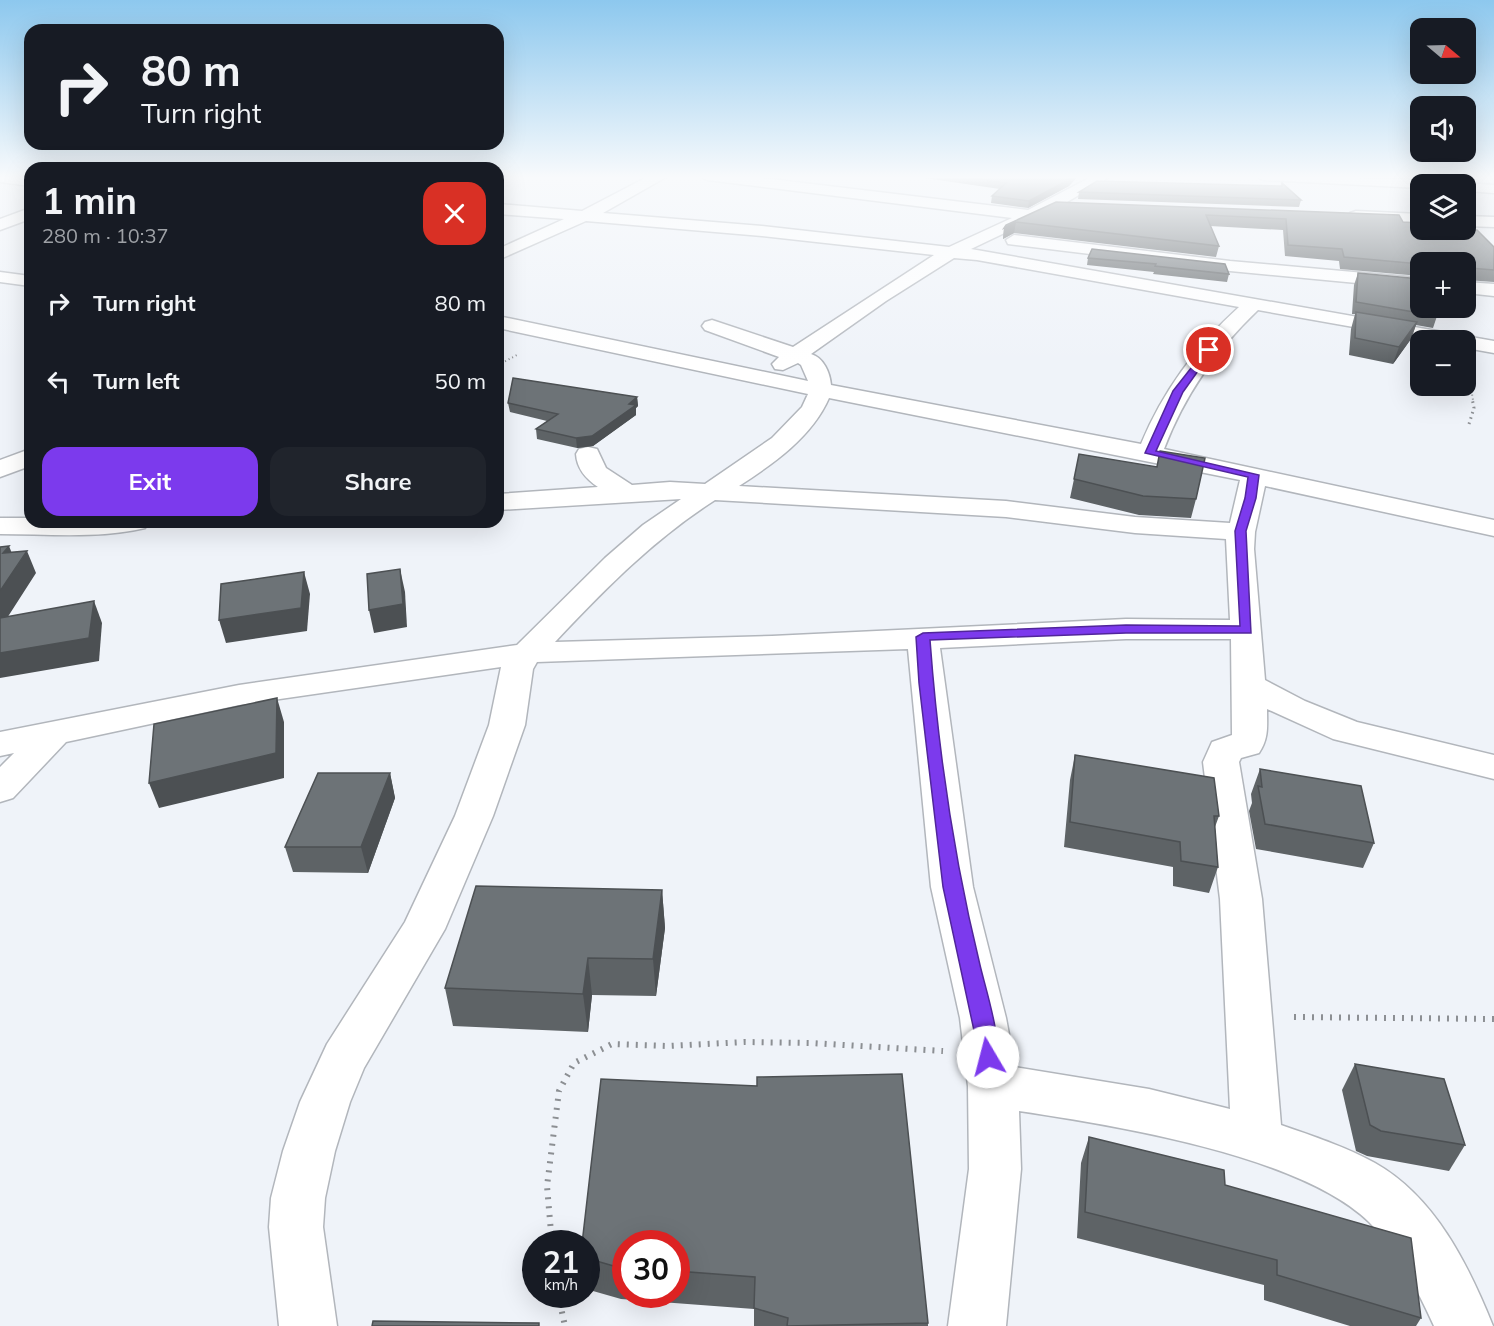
<!DOCTYPE html>
<html lang="en">
<head>
<meta charset="utf-8">
<style>
  :root { --surface:#171b24; --page:#20242c; --text:#f1f3f6; --muted:#9ea1a6; --accent:#7c3aed }
  body { margin:0; font-family:Mulish,sans-serif; background:var(--page); color:var(--text); height:100vh; display:flex; flex-direction:column; font-size:22px; white-space:nowrap }
  * { box-sizing:border-box; margin:0 }
  p { font-size:20px; color:var(--muted) }
  .icon { flex:none; width:33px; height:33px; fill:none; stroke:currentColor; stroke-width:2; stroke-linecap:round; stroke-linejoin:round }
  .map { position:relative; flex:1; overflow:hidden }
  .details { position:absolute; left:24px; top:162px; width:480px; height:366px; display:flex; flex-direction:column; background:var(--surface); border-radius:18px; box-shadow:0 6px 24px #0002 }
  .details>* { flex:none }
  .guide { position:absolute; left:24px; top:24px; width:480px; height:126px; border-radius:18px; box-shadow:0 6px 24px #0002; background:#171b24; color:var(--text); overflow:hidden }
  .needle { width:39px; rotate:109deg }
  .fabs { position:absolute; left:1410px; top:18px; display:grid; gap:12px }
  .fabs a { display:grid; place-items:center; width:66px; height:66px; border-radius:12px; background:var(--surface); box-shadow:0 6px 24px #0002; font-size:30px }
  .speed { position:absolute; left:522px; top:1230px; display:flex; gap:12px; font-size:30px; font-weight:700; text-align:center }
  .speed>* { display:grid; place-content:center; width:78px; height:78px; border-radius:50%; background:var(--surface); box-shadow:0 6px 24px #0002; line-height:1 }
  .speed small { font-size:15px; font-weight:400 }
  .speed .limit { border:9px solid #d22; background:#fff; color:#111 }
  .pin { position:absolute; display:grid; place-items:center; width:51px; height:51px; color:#fff; margin:-26px; border:3px solid #fff; border-radius:50%; box-shadow:0 2px 6px #0007 }
  .me { position:absolute; width:66px; margin:-33px; rotate:352deg; stroke-linejoin:round; filter:drop-shadow(0 0 4px #0008) }
  .turn { display:flex; align-items:center; gap:21px; height:126px; padding:0 18px; font-size:27px }
  .turn .icon { width:78px; height:78px; stroke-width:2.5 }
  .turn b { display:block; font-size:42px; line-height:51px }
  .round { display:grid; place-items:center; flex:none; width:63px; height:63px; border-radius:18px; background:var(--page) }
  .summary { display:flex; align-items:center; justify-content:space-between; height:102px; padding:0 18px }
  h1 { font-size:36px; font-weight:700; line-height:45px }
  .primary-button { display:flex; gap:12px; margin-top:auto; padding:12px 18px }
  .primary-button a { flex:1; height:69px; border-radius:18px; background:var(--accent); color:#fff; font-size:24px; font-weight:700; line-height:69px; text-align:center }
  .primary-button a+a { background:var(--page); color:var(--text) }
  ul { padding:0; list-style:none }
  li { display:flex; align-items:center; gap:18px; height:78px; padding:0 18px }
  li div { flex:1 }
  li b { display:block; font-size:22px }
  li em { font-style:normal }
  .map>svg:first-child { display:block }
  .lines { fill:none; stroke-linecap:round; stroke-linejoin:round }
  .street-casing { stroke:#b2b6bc; stroke-width:3 }
  .path-far2 { stroke:#8c8f93; stroke-width:2; stroke-dasharray:1 3; stroke-linecap:butt }
  .path-far1 { stroke:#8c8f93; stroke-width:3; stroke-dasharray:1.5 4; stroke-linecap:butt }
  .path { stroke:#8c8f93; stroke-width:6; stroke-dasharray:2 7; stroke-linecap:butt }
  .street { fill:#fff; fill-rule:evenodd }
  .wall { fill:#5e6366; fill-rule:evenodd }
  .shaded-wall { fill:#4c5053 }
  .building { fill:#6d7377; stroke:#4c5053; stroke-width:1.5 }
  .route { fill:#7c3aed; stroke:#51269a; stroke-width:1.5 }
</style>
</head>
<body>
<div class="map">
<svg width="1494" height="1326" viewBox="0 0 1494 1326">
  <rect width="100%" height="100%" fill="#eff3f9"/>
  <g class="lines">
    <defs>
      <g id="street">
        <path d="M0,176L30,178V186L0,182Z"/>
        <path d="M649,176H668L603,213L762,226L949,247L1012,218L707,180L700,176H746L1028,210L1093,176H1111L1057,208L971,249L1494,341V353L1466,348V340H1427L1258,310C1216,350 1185,394 1164,449L1494,520V536L1265,486L1255,532L1254,549L1265,680L1305,701L1357,722L1494,755V779L1333,739L1267,709C1267,726 1269,738 1259,753L1241,758L1239,762L1262,899L1281,1125C1313,1136 1346,1147 1375,1163C1435,1197 1468,1264 1493,1326H1434C1417,1289 1398,1251 1369,1222C1300,1155 1113,1125 1019,1111L1021,1169L1006,1326H948L969,1169L968,1086L960,1018L931,887L908,649L537,662L533,669L525,725L493,816L445,929L364,1068L350,1102L335,1151L325,1198L323,1227L337,1326H279L269,1227L271,1198L283,1151L300,1102L327,1044L405,922L455,816L489,725L501,667L239,705L66,742L13,798L0,802V767L14,753L0,756V732L239,685L517,645L605,558L643,525L681,499L498,510V494L598,487C586,479 577,469 576,454L579,449L588,447L597,449L606,468L632,485L670,482L705,484L772,438L802,407L808,394L498,328V316L808,381L801,365L798,363L783,370L775,369L772,364L779,357L705,330L702,326L705,322L712,320L793,347L934,255L762,236L586,221L498,260V249L564,219L498,214V204L582,211ZM954,258L977,260L1239,307C1197,345 1163,391 1141,444L831,385C830,373 824,358 811,354L886,301ZM829,398L1240,480L1230,523L1135,517L1006,501L739,486C773,464 812,437 829,398ZM715,500L1006,517L1135,533L1226,539L1230,620L1126,619L772,636L555,642C605,589 654,539 715,500ZM1126,639H1231L1232,735L1212,742L1203,762L1220,899L1230,1109L1149,1089L1015,1067L1006,1018L973,887L940,648Z"/>
        <path d="M1256,176L1438,180L1445,184H1420V188L1263,180Z"/>
        <path d="M1466,183L1494,185V193L1466,191V184H1460Z"/>
        <path d="M30,208V219L0,230V219Z"/>
        <path d="M1356,211L1420,214V224L1350,219L1348,216L1350,213Z"/>
        <path d="M1466,216L1494,217V227L1466,226Z"/>
        <path d="M1014,235L1230,261L1420,278V289L1230,271L1008,244L1006,240Z"/>
        <path d="M0,272L30,276V286L0,282Z"/>
        <path d="M1466,282L1494,284V296L1466,293Z"/>
        <path d="M30,449V466L0,477V460Z"/>
        <path d="M0,518H30V522H149L145,528C99,539 47,534 0,534Z"/>
      </g>
    </defs>
    <!-- street casing -->
    <use href="#street" class="street-casing"/>
    <!-- path-far2 -->
    <g class="path-far2">
      <path d="M498,365L517,355"/>
      <path d="M1468,371L1473,400"/>
    </g>
    <!-- path-far1 -->
    <path class="path-far1" d="M1469,424L1474,408L1472,398"/>
    <!-- path -->
    <g class="path">
      <path d="M1294,1017L1494,1019"/>
      <path d="M552,1244L547,1186L559,1091L574,1063L612,1044L668,1046L745,1042L811,1043L943,1051"/>
      <path d="M558,1294L565,1326"/>
    </g>
    <!-- street -->
    <use href="#street" class="street"/>
  </g>
  <!-- wall -->
  <g class="wall">
    <path d="M911,176H1078L1069,186L1028,208L991,203L992,196L1000,189Z"/>
    <path d="M1282,183L1301,200L1299,207L1078,199L1079,192L1281,186Z"/>
    <path d="M1056,202L1403,222L1494,247V282L1466,280V281V262H1420V276L1340,269L1339,261L1285,256L1283,230L1210,226L1219,246L1216,257L1014,233L1003,239L1004,228Z"/>
    <path d="M1092,249L1229,274L1227,282L1153,274L1154,272L1087,265L1088,258Z"/>
    <path d="M1358,273L1437,316L1433,328L1416,325L1411,339L1393,364L1349,355L1351,329L1355,314H1352L1354,285Z"/>
    <path d="M637,397L638,406L636,408V415L593,446L577,448L537,439L536,429L547,421L510,412L508,403Z"/>
    <path d="M1160,451L1196,499L1191,518L1139,515L1070,498L1074,479L1157,467Z"/>
    <path d="M1075,755L1219,816L1215,827L1218,867L1209,893L1173,886V867L1064,847L1070,780Z"/>
    <path d="M1260,769L1374,843L1363,868L1256,849L1249,811L1252,803L1251,794Z"/>
    <path d="M390,773L395,798L368,873L293,872L285,847Z"/>
    <path d="M662,890L665,928L656,996L592,995L588,1032L453,1026L445,988Z"/>
    <path d="M1355,1064L1465,1145L1449,1171L1367,1156L1356,1151L1342,1090Z"/>
    <path d="M601,1079L928,1323V1326H754V1309L621,1299L586,1289V1244ZM626,1244H676V1294H626Z"/>
    <path d="M1089,1137L1225,1185L1421,1318L1416,1326H1350L1264,1300V1285L1077,1238L1081,1163Z"/>
  </g>
  <!-- shaded-wall -->
  <g class="shaded-wall">
    <path d="M1073,176H1078L1069,186L1028,208L1029,201Z"/>
    <path d="M1016,222L1014,233L1003,239L1004,228Z"/>
    <path d="M1417,322L1411,339L1393,364L1399,347Z"/>
    <path d="M637,397L638,406L636,408V415L593,446L577,448L576,438L629,404Z"/>
    <path d="M9,546L17,566L27,551L36,573L0,629V591L3,553Z"/>
    <path d="M400,569L405,592L407,627L374,633L369,610Z"/>
    <path d="M304,572L310,594L307,631L226,643L219,620Z"/>
    <path d="M94,601L102,623L99,661L0,678V653Z"/>
    <path d="M277,698L284,722V778L159,808L149,783Z"/>
    <path d="M390,773L395,798L368,873L361,847Z"/>
    <path d="M662,890L665,928L656,996L653,959Z"/>
    <path d="M588,958L592,995L588,1032L583,994Z"/>
  </g>
  <!-- building -->
  <g class="building">
    <path d="M959,176H1073L1070,179L1029,201L992,196L1006,183Z"/>
    <path d="M1097,181L1282,186V183L1301,200L1079,192Z"/>
    <path d="M1056,202L1399,215L1403,222L1420,223V230H1477L1494,247V270L1470,268L1468,273L1466,272V262H1420V264L1344,257L1342,249L1288,245L1286,219L1206,215L1219,246L1016,222L1004,228L1006,225Z"/>
    <path d="M1092,249L1225,264L1229,274L1155,266L1156,264L1088,258Z"/>
    <path d="M1358,273L1420,279V308H1436L1437,316L1356,302Z"/>
    <path d="M1356,312L1417,322L1399,347L1355,338Z"/>
    <path d="M513,378L637,397L629,404L636,405L592,436L576,438L536,429L558,414L508,403Z"/>
    <path d="M1160,451L1205,458L1196,499L1143,496L1074,479L1079,454L1157,467Z"/>
    <path d="M9,546L3,553L27,551L0,591V547Z"/>
    <path d="M400,569L403,604L369,610L367,574Z"/>
    <path d="M304,572L301,608L219,620L221,584Z"/>
    <path d="M94,601L89,638L0,653V618Z"/>
    <path d="M277,698L276,753L149,783L154,724Z"/>
    <path d="M1075,755L1214,778L1219,816H1214L1218,867L1181,861L1180,842L1070,822Z"/>
    <path d="M1260,769L1361,786L1374,843L1265,824L1258,786L1262,787Z"/>
    <path d="M318,773H390L361,847H285Z"/>
    <path d="M476,886L662,890L653,959L588,958L583,994L445,988Z"/>
    <path d="M1355,1064L1444,1079L1465,1145L1381,1131L1370,1125Z"/>
    <path d="M902,1074L928,1323L787,1326L788,1318L754,1308L755,1277L676,1271V1244H626V1267H617L586,1258V1244H582L601,1079L757,1086V1077Z"/>
    <path d="M1089,1137L1224,1170L1225,1185L1411,1238L1421,1318L1277,1275V1260L1085,1212Z"/>
    <path d="M373,1321L539,1323V1326H372Z"/>
  </g>
  <!-- sky -->
  <linearGradient id="sky" x2="0" y2="1"><stop stop-color="#8dc8ee"/><stop offset="0.49" stop-color="#f8fafc"/><stop offset="1" stop-color="#f8fafc" stop-opacity="0"/></linearGradient>
  <rect width="1494" height="362" fill="url(#sky)"/>
  <!-- route -->
  <path class="route" d="M1206,349L1213,350L1183,392L1156,451L1259,475L1256,498L1246,531L1251,633H1126L930,640C938,749 954,859 980,965C985,987 1004,1045 995,1063L988,1066L981,1063L943,887L919,683L916,637L923,633L1126,625L1240,626L1235,531L1245,498L1248,477L1145,453L1173,391Z"/>
</svg>
<div class="fabs">
<a><svg class="needle" viewBox="-14 -14 28 28"><path d="M0-13l5 13h-10z" fill="#e53935"/><path d="M0 13l5-13h-10z" fill="#9ea1a6"/></svg></a>
<a><svg class="icon" aria-label="sound" viewBox="0 0 24 24"><path d="M4 9h4l5-4v14l-5-4H4zM17 9q2 3 0 6"/></svg></a>
<a><svg class="icon" aria-label="layers" viewBox="0 0 24 24"><path d="M12 4l9 5-9 5-9-5zM3 14l9 5 9-5"/></svg></a>
<a>+</a>
<a>−</a>
</div>
<div class="speed"><div>21<small>km/h</small></div><div class="limit">30</div></div>
<div class="pin" style="left:1209px;top:350px;background:#d93025"><svg class="icon" aria-label="arrive" viewBox="0 0 24 24"><path d="M6 21V4h12l-3 4 3 4H6"/></svg></div>
<svg class="me" style="left:988px;top:1057px" viewBox="-20 -20 40 40"><circle r="19" fill="#fff"/><path d="M0-13L10 11 0 6-10 11z" fill="#7c3aed"/></svg>
<div class="guide">
<div class="turn"><svg class="icon" aria-label="right" viewBox="0 0 24 24"><path d="M7 20v-9h11M14 6l5 5-5 5"/></svg><div><b>80 m</b>Turn right</div></div>
</div>
<section class="details">
<div class="summary"><div><h1>1 min</h1><p>280 m · 10:37</p></div><a class="round" style="background:#d93025;color:#fff"><svg class="icon" aria-label="close" viewBox="0 0 24 24"><path d="M6 6l12 12M18 6L6 18"/></svg></a></div>
<ul>
<li><svg class="icon" aria-label="right" viewBox="0 0 24 24"><path d="M7 20v-9h11M14 6l5 5-5 5"/></svg><div><b>Turn right</b></div><em>80 m</em></li>
<li><svg class="icon" aria-label="left" viewBox="0 0 24 24"><path d="M17 20v-9H6M10 6l-5 5 5 5"/></svg><div><b>Turn left</b></div><em>50 m</em></li>
</ul>
<div class="primary-button"><a>Exit</a><a>Share</a></div>
</section>
</div>
</body>
</html>
